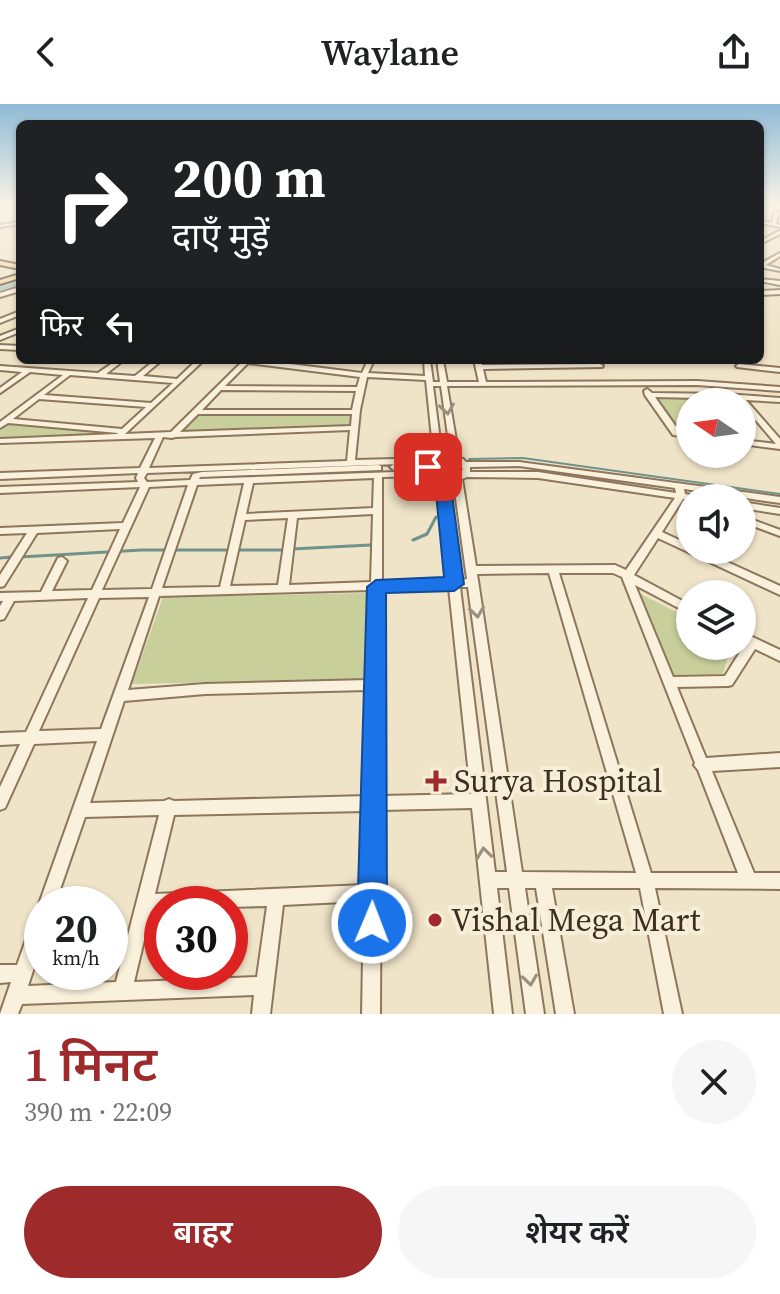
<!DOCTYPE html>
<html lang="hi">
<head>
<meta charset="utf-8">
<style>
  :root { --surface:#fff; --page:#f6f6f6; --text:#202124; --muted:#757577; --accent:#9e2a2b }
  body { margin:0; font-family:"Source Serif 4","Noto Sans Devanagari",serif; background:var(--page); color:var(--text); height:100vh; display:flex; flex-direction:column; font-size:30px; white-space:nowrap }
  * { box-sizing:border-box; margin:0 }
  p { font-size:26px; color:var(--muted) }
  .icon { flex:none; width:44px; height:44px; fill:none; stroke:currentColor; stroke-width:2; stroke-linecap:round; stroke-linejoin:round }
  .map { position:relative; height:910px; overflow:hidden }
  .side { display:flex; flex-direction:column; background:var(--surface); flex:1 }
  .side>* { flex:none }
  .guide { position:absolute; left:16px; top:16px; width:748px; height:244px; border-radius:12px; box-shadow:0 2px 6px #0004; background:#202124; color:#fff; overflow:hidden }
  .needle { width:52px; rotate:283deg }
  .fabs { position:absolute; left:676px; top:284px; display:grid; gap:16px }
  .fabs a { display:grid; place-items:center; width:80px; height:80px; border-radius:50%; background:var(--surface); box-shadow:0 2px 6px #0004; font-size:40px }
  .speed { position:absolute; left:24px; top:782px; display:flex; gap:16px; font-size:40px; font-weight:700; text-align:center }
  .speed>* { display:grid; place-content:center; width:104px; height:104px; border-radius:50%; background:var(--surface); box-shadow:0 2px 6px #0004; line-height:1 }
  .speed small { font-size:20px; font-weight:400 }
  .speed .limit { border:12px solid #d22; background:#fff; color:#111 }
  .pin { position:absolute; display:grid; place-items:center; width:68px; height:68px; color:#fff; margin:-34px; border-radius:16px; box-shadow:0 4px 12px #0006 }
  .me { position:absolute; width:88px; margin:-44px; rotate:1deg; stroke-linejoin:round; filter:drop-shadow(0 0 6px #0008) }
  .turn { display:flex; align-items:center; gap:28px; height:168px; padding:0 24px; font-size:36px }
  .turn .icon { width:104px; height:104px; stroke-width:2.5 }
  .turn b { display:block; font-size:56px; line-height:68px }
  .then { display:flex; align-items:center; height:76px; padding:0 24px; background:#0003; gap:16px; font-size:30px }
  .round { display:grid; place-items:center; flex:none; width:84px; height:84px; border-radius:42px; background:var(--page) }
  .head { display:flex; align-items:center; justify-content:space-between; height:136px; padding:0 24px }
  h1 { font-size:48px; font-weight:600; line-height:60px; color:var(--accent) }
  .cta { display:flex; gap:16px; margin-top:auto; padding:16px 24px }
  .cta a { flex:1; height:92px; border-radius:48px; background:var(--accent); color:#fff; font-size:32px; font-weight:600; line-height:92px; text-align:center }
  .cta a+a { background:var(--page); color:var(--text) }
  header { display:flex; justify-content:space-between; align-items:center; height:104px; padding:0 24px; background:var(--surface); font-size:36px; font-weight:600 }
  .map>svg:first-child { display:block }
  .green { fill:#c9cf9b }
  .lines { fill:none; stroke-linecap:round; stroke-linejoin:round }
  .stream-far1 { stroke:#6f938a; stroke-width:2 }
  .stream { stroke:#6f938a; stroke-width:3 }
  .canal { fill:#a9c4bc; fill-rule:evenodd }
  .minor-casing { stroke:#8d765c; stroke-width:4 }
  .major-casing { stroke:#5b4430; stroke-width:4 }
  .minor { fill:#faf1dc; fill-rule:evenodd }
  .major { fill:#f3d9a0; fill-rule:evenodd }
  .oneway { stroke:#9c907e }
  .route { fill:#1a73e8; stroke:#114b97; stroke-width:2 }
  .poi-dot { fill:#9e2a2b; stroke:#f7eed8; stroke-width:3 }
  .labels { text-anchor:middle; stroke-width:8; stroke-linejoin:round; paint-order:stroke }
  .near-poi-label { font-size:32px; fill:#3d2e20; stroke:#f7eed8; text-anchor:start }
</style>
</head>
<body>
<header><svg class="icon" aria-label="back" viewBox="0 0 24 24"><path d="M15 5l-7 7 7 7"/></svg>Waylane<svg class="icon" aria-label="share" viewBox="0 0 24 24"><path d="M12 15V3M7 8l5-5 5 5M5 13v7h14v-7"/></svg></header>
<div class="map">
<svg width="780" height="910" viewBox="0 0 780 910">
  <rect width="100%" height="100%" fill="#f0e4c8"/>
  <!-- green -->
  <g class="green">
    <path d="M655,293L699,294L702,298H690V328L678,327Z"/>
    <path d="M199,309L350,311V321L181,327Z"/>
    <path d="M9,320L114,329L0,335V327Z"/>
    <path d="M637,488L690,515V542H731L723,570L672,571Z"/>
    <path d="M368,489L367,575L132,580L163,493Z"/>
  </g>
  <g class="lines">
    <!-- stream-far1 -->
    <path class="stream-far1" d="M469,355L523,354L780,390"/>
    <!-- stream -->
    <g class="stream">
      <path d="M413,436L427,430L436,413"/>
      <path d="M292,445L370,441"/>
      <path d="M20,453L142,446H284"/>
      <path d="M0,454L12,453"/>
    </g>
    <!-- canal -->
    <path class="canal" d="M20,177V181L0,187V183Z"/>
    <defs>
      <g id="minor">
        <path d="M764,100H780V101H766Z"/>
        <path d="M780,107V109L778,110L776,120L780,121V123L760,119V117L772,119L774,109Z"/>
        <path d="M20,118V120L0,123V121Z"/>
        <path d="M779,127H780V130L760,140V137Z"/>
        <path d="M780,149V152L766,161L780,165V167L760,163V160Z"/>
        <path d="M760,175L780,177V181L760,177Z"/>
        <path d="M20,183V187L0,193V189Z"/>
        <path d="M780,186V190L760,191V187Z"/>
        <path d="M20,207V211L0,219V215Z"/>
        <path d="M20,224V228L0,236V232Z"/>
        <path d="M0,241L20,242V246L0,245Z"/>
        <path d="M117,256H124L106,270L135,272L155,256H162L143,272L177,275L197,256H204L125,330L171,328L242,258L240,256H258L362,269L368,256H374L368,269L425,272L424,256H430L433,278H440L437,256H443L447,278H479L474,256H480L482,261L600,260L603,262L602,263L483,265L486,278L697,277L780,283V287L697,281L447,282L459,354L463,355L466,358H519L780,393V399L684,385L685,390L696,392L697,394H690V396L683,395L662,428L690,441V446H701L780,482V491L658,434L634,471L690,501V510L635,481L673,573L725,572L745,540L742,538V528L780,546V557L755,545L732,581L728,582L677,583L706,654L780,649V663L712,667L754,769H780V785L655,784L682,910H664L640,784H552L574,910H556L536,784H525L544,910H526L509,784H497L512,910H494L472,704L381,706L380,910H362L364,797L283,801L270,910H252L254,891L22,900L18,910H0L11,878L0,879V861H17L36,808L42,806L39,800L97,637L34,640L5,704L0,706V683L20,640L0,641V629L26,628L88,494L14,497L4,515L0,516V502L3,497H0V489L41,488L58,454L62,453L67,457L52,487L92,486L120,425L37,429L4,482L0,483V471L27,429L0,430V424L123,419L140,383L0,389V383L138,378L136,374L138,369L0,375V369L140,364L155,334L0,339V335L117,330L118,329L8,319L0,324V318L63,271L30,268L0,289V284L22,268L0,266V262L98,269ZM248,259L360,273L357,283L225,282ZM70,271L173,279L151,299L44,291ZM367,273L426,276L434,354L355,356L360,306ZM433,282H441L451,353L442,352ZM221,286L356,287L352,306H202ZM39,295L146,303L122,325L13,315ZM198,310H352L351,322L180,328ZM350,326L347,357L149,364L163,333L172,334L175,333ZM441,357L457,359L463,365L461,369L453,374L436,371L431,365L433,361ZM426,359L425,360H394L390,363L394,366L424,367L199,375L200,373L381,366V362L378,361L202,368L193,370L190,376L147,378L144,374L147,369ZM519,362L675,384L676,389L538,368H470V363ZM428,372L430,375L438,376L448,476L382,478V373ZM467,373L538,374L675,394L626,466L615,461L476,462L462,375ZM374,374L373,404L246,410L253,379ZM447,378L454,380L467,475L459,476ZM244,379L220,483L162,484L197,381ZM188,381L152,485L102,486L149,383ZM373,410L371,478L289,481L297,414ZM288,414L278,481L230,482L245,416ZM549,469L636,769L522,768L477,470ZM559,469H613L622,473L695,659L694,661L698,666L738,769H651ZM460,483H468L507,768H495ZM449,484L471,690L381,692L382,486ZM371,486L369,576L205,580L128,586L159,492ZM149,493L101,625L39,627L99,494ZM369,586L367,692L174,697L169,695L164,697L90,699L124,597L205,590ZM366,707L365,781L155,790L174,711ZM159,711L116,878L28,882L42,839V800H55L85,713ZM162,800H230V803L267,802L257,873L134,878L151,807L162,806Z"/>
        <path d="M739,260L780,264V268L737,263L736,262Z"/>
        <path d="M647,285L652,289L725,290L780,294V298L746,296L780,335V345L742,340V336L776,340L738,295L655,293L679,327L690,329V333L673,331L645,291L644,287Z"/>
        <path d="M742,398L780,404V410L742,404Z"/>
        <path d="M742,412L780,426V432L742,418Z"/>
      </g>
      <g id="major">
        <path d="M0,157L20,161V165L0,161Z"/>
        <path d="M20,170V174L0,180V176Z"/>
      </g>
    </defs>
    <!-- minor casing -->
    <use href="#minor" class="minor-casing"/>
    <!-- major casing -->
    <use href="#major" class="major-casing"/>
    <!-- minor -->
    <use href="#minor" class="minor"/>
    <!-- major -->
    <use href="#major" class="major"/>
  </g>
  <!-- one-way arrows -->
  <defs><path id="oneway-chevron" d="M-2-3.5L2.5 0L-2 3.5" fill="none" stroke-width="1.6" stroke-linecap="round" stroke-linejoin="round" transform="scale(2)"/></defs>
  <g class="oneway">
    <use href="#oneway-chevron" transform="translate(447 305) rotate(82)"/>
    <use href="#oneway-chevron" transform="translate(477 508) rotate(82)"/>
    <use href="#oneway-chevron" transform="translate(484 749) rotate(-97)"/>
    <use href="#oneway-chevron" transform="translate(530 876) rotate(82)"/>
  </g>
  <!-- sky -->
  <linearGradient id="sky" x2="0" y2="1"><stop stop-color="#8fbad6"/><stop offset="0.44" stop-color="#f8f3e6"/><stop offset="1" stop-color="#f8f3e6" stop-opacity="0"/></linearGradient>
  <rect width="780" height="228" fill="url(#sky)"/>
  <!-- route -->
  <path class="route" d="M428,358L450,376L464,480L454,487L386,489L387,819L383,830L372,834L361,830L357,819L367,483L376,476L444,473L435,379L421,369L420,363Z"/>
  <!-- markers -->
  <g class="poi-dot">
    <path d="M432 665h8v8h8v8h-8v8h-8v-8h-8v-8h8z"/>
    <circle cx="435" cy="816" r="8"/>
  </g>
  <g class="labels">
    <!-- near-poi labels -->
    <g class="near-poi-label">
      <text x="454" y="688">Surya Hospital</text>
      <text x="451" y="827">Vishal Mega Mart</text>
    </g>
  </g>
</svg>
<div class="fabs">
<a><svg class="needle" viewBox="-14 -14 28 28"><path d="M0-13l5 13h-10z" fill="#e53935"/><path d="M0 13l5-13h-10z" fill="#757577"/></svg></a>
<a><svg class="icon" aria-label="sound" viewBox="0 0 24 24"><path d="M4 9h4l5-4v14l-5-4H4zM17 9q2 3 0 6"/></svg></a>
<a><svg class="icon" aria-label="layers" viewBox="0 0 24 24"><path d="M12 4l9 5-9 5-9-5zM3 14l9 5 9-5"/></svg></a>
</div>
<div class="speed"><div>20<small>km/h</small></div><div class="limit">30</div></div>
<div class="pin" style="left:428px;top:363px;background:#d93025"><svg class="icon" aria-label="arrive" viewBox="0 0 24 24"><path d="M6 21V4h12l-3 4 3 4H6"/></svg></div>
<svg class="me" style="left:372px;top:819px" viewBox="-20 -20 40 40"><circle r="17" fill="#1a73e8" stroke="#fff" stroke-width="3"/><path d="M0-11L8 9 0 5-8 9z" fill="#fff"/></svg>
<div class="guide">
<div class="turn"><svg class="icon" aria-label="right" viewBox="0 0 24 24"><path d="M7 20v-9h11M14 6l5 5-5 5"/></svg><div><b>200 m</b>दाएँ मुड़ें</div></div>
<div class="then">फिर<svg class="icon" aria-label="left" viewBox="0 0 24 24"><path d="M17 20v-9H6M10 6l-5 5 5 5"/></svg></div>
</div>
</div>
<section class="side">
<div class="head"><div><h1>1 मिनट</h1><p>390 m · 22:09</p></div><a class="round"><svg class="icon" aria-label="close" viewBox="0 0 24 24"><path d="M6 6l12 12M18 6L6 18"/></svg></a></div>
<div class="cta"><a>बाहर</a><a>शेयर करें</a></div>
</section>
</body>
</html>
